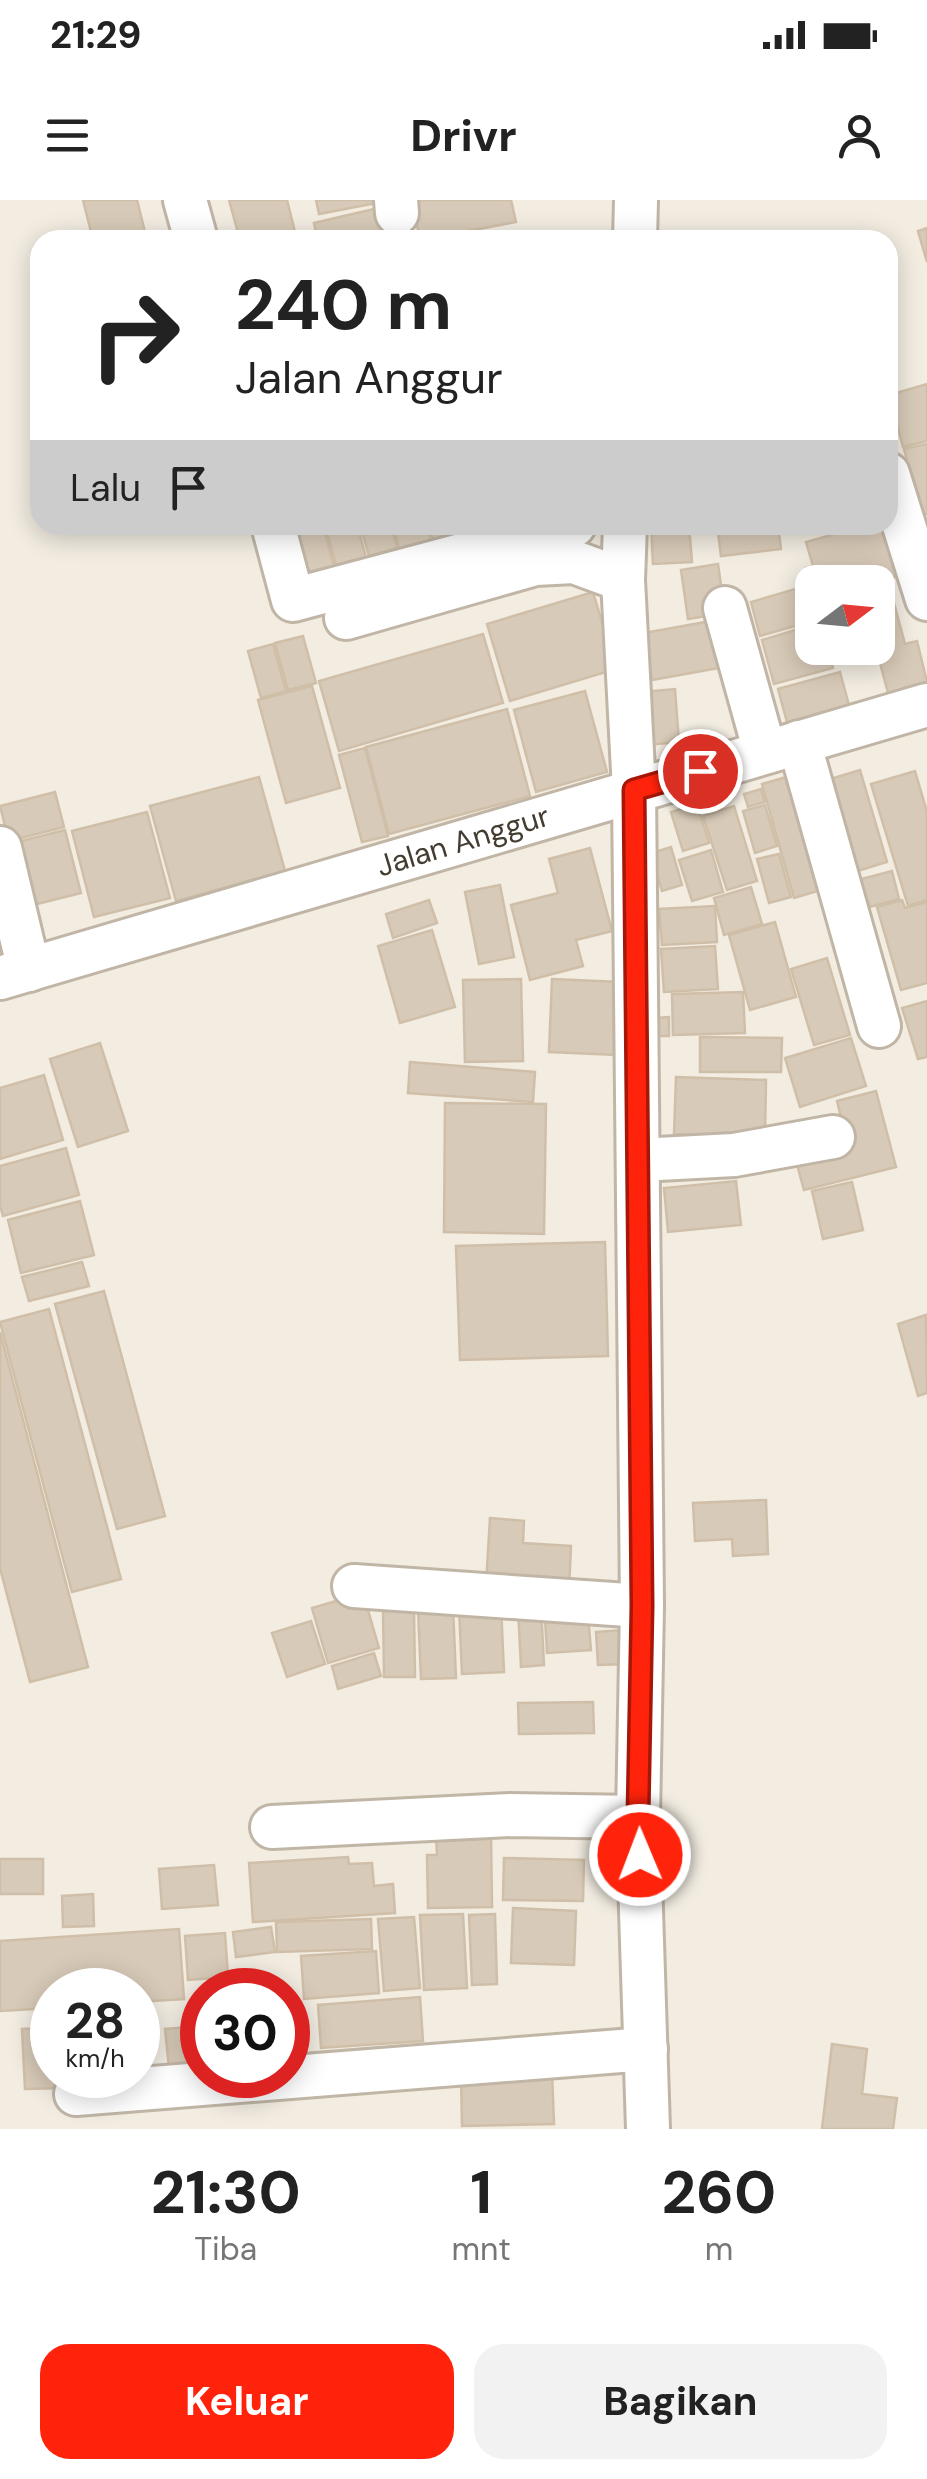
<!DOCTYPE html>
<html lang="id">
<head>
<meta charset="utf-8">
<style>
  :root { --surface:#fff; --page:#f2f2f2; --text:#222; --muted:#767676; --accent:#ff230b }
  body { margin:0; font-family:"DM Sans",sans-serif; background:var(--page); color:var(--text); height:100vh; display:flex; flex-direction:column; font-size:38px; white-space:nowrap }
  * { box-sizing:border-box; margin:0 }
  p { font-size:32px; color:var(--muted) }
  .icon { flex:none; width:55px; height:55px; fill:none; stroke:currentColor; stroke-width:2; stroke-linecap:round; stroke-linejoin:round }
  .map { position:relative; height:1929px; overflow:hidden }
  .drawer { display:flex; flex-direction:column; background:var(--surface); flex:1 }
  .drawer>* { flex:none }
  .hud { position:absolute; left:30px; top:30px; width:868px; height:305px; border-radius:30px; box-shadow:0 5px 25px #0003; background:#fff; color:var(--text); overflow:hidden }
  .needle { width:65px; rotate:74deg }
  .fabs { position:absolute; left:795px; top:365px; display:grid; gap:20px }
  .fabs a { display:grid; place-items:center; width:100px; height:100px; border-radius:20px; background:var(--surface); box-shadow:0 5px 25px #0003; font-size:50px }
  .speed { position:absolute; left:30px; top:1768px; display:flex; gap:20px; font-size:50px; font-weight:700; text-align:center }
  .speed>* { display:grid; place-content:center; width:130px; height:130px; border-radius:50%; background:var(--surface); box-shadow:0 5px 25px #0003; line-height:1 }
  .speed small { font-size:25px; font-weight:400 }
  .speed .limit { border:15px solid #d22; background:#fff; color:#111 }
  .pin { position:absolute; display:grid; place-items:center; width:85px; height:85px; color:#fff; margin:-42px; border:5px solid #fff; border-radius:50%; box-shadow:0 2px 10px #0007 }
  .me { position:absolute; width:110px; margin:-55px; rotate:359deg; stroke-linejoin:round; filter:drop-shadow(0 0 8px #0008) }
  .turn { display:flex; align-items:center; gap:35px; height:210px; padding:0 40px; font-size:45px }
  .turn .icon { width:130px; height:130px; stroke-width:2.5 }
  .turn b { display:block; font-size:70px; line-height:85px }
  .then { display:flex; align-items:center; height:95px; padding:0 40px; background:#0003; gap:20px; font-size:38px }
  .eta { display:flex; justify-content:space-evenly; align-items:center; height:170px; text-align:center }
  .eta b { font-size:60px; font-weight:700; line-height:70px }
  .primary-button { display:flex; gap:20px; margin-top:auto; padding:20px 40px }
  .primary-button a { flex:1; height:115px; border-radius:30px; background:var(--accent); color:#fff; font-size:40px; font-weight:700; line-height:115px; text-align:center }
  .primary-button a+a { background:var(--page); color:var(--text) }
  .status { display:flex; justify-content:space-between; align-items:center; height:70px; padding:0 50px; background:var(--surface); direction:ltr }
  .status svg { height:28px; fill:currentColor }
  header { display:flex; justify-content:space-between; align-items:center; height:130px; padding:0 40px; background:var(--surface); font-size:45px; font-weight:700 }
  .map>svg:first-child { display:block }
  .building { fill:#d8cab8; stroke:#d0bfa8; stroke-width:2.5 }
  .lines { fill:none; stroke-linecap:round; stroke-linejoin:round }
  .minor-casing { stroke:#c1b6a6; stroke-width:48 }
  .minor { stroke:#fff; stroke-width:42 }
  .route-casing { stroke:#a61707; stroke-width:25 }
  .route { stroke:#ff230b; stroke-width:18 }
  .labels { text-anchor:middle; stroke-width:8; stroke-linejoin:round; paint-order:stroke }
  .street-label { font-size:30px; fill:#443c31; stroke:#fff }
</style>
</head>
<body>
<div class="status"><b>21:29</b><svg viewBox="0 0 49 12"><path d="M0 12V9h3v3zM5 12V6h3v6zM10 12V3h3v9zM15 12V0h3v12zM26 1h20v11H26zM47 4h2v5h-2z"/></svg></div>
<header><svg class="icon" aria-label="menu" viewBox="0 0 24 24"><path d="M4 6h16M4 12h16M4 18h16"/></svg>Drivr<svg class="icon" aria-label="person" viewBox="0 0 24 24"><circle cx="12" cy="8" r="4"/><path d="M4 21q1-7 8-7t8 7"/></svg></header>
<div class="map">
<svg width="927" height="1929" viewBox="0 0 927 1929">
  <rect width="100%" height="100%" fill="#f2ece1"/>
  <!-- building -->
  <g class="building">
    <path d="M83,0H137L147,40H93Z"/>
    <path d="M229,0H287L297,40H240Z"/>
    <path d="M316,0H392L319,14Z"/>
    <path d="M412,0H511L516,22L420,40Z"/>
    <path d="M391,5L399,40H318L314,23Z"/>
    <path d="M927,28V62L918,31Z"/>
    <path d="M927,184V241L903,247L889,195Z"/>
    <path d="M927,244V314L921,316L904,249Z"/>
    <path d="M302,325H323L334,366L300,374L288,329Z"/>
    <path d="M325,325H357L366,357L336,365Z"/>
    <path d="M360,325H391L397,348L369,356Z"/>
    <path d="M393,325H427L431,340L399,348Z"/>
    <path d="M429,325H460L461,332L433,339Z"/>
    <path d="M651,325H689L692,362L653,364Z"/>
    <path d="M717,325H778L781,349L721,356Z"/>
    <path d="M866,325H888L910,373L877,382H812V390L806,368L813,366L806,342Z"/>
    <path d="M718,364L725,413L688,419L681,370Z"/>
    <path d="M809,385L812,396V421L760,436L751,402Z"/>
    <path d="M593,392L616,469L510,501L487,424Z"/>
    <path d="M894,403L905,444L917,441L927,482L888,493L876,448H878V408Z"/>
    <path d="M722,419L730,466L652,480L644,433Z"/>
    <path d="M812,425V448H827L833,468L774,484L762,440Z"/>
    <path d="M483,434L503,503L339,551L319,481Z"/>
    <path d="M303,436L316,483L288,490L275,443Z"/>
    <path d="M273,444L286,491L261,498L248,451Z"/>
    <path d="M840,472L850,509L788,526L778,489Z"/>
    <path d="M312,486L340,588L286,603L258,500Z"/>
    <path d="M675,489L679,542L647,545L643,492Z"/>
    <path d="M585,491L607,572L536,592L514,510Z"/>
    <path d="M507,509L530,596L389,634L366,547Z"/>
    <path d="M365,548L388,636L362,642L339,555Z"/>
    <path d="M860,570L887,662L858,671L830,579Z"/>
    <path d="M915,571L927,612V700L908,706L871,584Z"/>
    <path d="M803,572L835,686L794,698L762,584Z"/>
    <path d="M259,577L285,671L176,701L150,606Z"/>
    <path d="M761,589L765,602L748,607L744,594Z"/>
    <path d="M55,592L64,627L9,641L0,606Z"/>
    <path d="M697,604L709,643L683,651L671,612Z"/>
    <path d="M765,605L777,646L755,653L743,611Z"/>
    <path d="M734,606L757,681L727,690L703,616Z"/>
    <path d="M147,612L170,698L94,717L72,631Z"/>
    <path d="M65,630L81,693L25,707L9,644Z"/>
    <path d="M671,647L682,685L662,691L651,653Z"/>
    <path d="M590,648L612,731L576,740L583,766L530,780L511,705L558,693L549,659Z"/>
    <path d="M711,650L723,692L692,701L679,660Z"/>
    <path d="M779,654L791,697L769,703L757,659Z"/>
    <path d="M892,671L899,699L866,708L858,680Z"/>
    <path d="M500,685L514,757L479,764L465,692Z"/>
    <path d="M751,687L762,724L724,735L714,698Z"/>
    <path d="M429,700L437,723L393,738L386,714Z"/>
    <path d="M902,700L905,708L927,702V783L901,790L877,707Z"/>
    <path d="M715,706L717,742L662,745L659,709Z"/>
    <path d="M775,722L796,797L750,810L729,735Z"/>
    <path d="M432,730L455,807L400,823L378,746Z"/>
    <path d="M715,746L718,789L664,792L661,749Z"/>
    <path d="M827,758L850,835L814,845L791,769Z"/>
    <path d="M521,779L523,861L465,862L463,780Z"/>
    <path d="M552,779L620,782L617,855L549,852Z"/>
    <path d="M743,792L745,833L673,835L672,794Z"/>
    <path d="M927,801V857L918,859L902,808Z"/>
    <path d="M669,817V836H655L654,818Z"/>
    <path d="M700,837L782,838L781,872H700Z"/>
    <path d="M851,838L866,886L800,907L785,858Z"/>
    <path d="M100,843L128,931L78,947L50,859Z"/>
    <path d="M410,862L535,872L533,902L408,893Z"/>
    <path d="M44,875L63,940L0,959V888Z"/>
    <path d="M676,877L766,880L765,936L674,934Z"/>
    <path d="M876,891L896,967L804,990L794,954L847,941L837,901Z"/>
    <path d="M445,903L546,904L544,1034L444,1032Z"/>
    <path d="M66,948L79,995L3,1016L0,1005V966Z"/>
    <path d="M736,981L741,1025L668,1032L664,988Z"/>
    <path d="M852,982L863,1030L823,1039L812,991Z"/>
    <path d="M80,1001L94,1055L21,1073L8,1020Z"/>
    <path d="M605,1042L608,1156L460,1160L456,1046Z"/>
    <path d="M82,1062L89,1086L29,1101L22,1077Z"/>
    <path d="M104,1091L165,1316L117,1329L55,1104Z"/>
    <path d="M49,1109L121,1379L72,1392L0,1122Z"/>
    <path d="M926,1115L927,1193L918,1196L898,1124Z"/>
    <path d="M0,1132L88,1467L30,1482L0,1368Z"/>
    <path d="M766,1300L768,1354L733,1356L732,1339L695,1341L693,1303Z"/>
    <path d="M490,1318L524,1321L523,1343L571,1346L569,1390L486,1385Z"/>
    <path d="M363,1393L379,1448L328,1463L312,1408Z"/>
    <path d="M501,1406L504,1472L462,1474L459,1408Z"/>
    <path d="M541,1406L544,1465L521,1467L518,1408Z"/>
    <path d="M453,1407L456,1478L421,1479L418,1409Z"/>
    <path d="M383,1411H414L415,1477H384Z"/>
    <path d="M588,1415L591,1450L547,1453L545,1419Z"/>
    <path d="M311,1421L325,1464L287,1477L272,1433Z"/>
    <path d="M624,1430L626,1464L598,1465L596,1432Z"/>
    <path d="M374,1453L381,1476L338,1489L332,1466Z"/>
    <path d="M593,1502L594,1533L519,1534L518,1503Z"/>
    <path d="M491,1633L492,1707L428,1708L427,1655H437L436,1634Z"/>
    <path d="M348,1657L349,1664L372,1663L374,1686L393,1684L395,1713L253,1722L249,1663Z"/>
    <path d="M504,1658L584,1660L583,1701L503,1700Z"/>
    <rect x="0" y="1659" width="43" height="35"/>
    <path d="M214,1665L218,1705L162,1709L159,1669Z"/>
    <path d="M93,1694L94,1726L63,1727L62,1696Z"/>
    <path d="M513,1708L576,1711L574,1765L511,1763Z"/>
    <path d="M463,1714L467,1788L424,1790L420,1715Z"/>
    <path d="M495,1714L497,1784L472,1785L469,1715Z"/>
    <path d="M414,1717L420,1788L384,1791L378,1719Z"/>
    <path d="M371,1719L372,1749L277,1752L276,1722Z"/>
    <path d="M271,1727L275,1752L236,1757L233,1732Z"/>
    <path d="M179,1729L184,1799L138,1802V1790H52V1808L0,1811V1741Z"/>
    <path d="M225,1733L228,1777L188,1780L185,1736Z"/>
    <path d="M376,1751L379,1793L304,1799L301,1756Z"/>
    <path d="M420,1797L423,1841L321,1848L318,1805Z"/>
    <path d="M202,1826V1865L169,1868L165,1829Z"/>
    <path d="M52,1828V1875H61L62,1888L25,1889L22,1829Z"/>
    <path d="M832,1844L867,1849L862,1894L897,1898L893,1929H822Z"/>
    <path d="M552,1872L554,1924L462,1926L461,1874Z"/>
  </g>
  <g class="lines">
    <defs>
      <g id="minor">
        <path d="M185,0L196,40"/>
        <path d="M396,0L397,13"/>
        <path d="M635,40L636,0"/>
        <path d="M888,274L927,399"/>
        <path d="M273,325L293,400L574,325"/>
        <path d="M625,325L623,380L634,590L642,1406L638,1617L648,1929"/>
        <path d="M725,408L765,552"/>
        <path d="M346,418L535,364L574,362L623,380"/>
        <path d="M799,542L879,826"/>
        <path d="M0,648L29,770"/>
        <path d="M0,778L927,505"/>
        <path d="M639,960L734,955L833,937"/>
        <path d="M354,1386L642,1406"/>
        <path d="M272,1627L510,1615L638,1617"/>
        <path d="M76,1894L646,1849"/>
      </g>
    </defs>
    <!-- minor casing -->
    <use href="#minor" class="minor-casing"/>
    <!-- minor -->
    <use href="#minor" class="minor"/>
  </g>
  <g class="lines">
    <defs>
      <path id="route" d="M640,1655L638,1616L642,1406L634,590L700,571"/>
    </defs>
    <!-- route casing -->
    <use href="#route" class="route-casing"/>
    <!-- route -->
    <use href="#route" class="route"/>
  </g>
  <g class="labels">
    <!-- street labels -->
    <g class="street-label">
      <text transform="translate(463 641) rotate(-17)" y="10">Jalan Anggur</text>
    </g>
  </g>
</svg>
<div class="fabs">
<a><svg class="needle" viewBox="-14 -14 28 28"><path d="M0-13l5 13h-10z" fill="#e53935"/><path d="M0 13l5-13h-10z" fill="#767676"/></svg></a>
</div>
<div class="speed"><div>28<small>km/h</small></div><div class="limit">30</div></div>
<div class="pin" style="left:700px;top:571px;background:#d93025"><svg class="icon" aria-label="arrive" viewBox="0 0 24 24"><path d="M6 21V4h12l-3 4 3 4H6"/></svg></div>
<svg class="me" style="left:640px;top:1655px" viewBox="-20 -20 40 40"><circle r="17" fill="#ff230b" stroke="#fff" stroke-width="3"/><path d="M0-11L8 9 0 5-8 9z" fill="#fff"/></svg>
<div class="hud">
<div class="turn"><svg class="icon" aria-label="right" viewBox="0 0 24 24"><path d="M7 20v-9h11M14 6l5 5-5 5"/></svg><div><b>240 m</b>Jalan Anggur</div></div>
<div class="then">Lalu<svg class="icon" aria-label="arrive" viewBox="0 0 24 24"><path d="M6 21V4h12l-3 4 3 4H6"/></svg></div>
</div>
</div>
<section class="drawer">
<div class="eta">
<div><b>21:30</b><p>Tiba</p></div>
<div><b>1</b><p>mnt</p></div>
<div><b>260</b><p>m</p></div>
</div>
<div class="primary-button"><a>Keluar</a><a>Bagikan</a></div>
</section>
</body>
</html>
